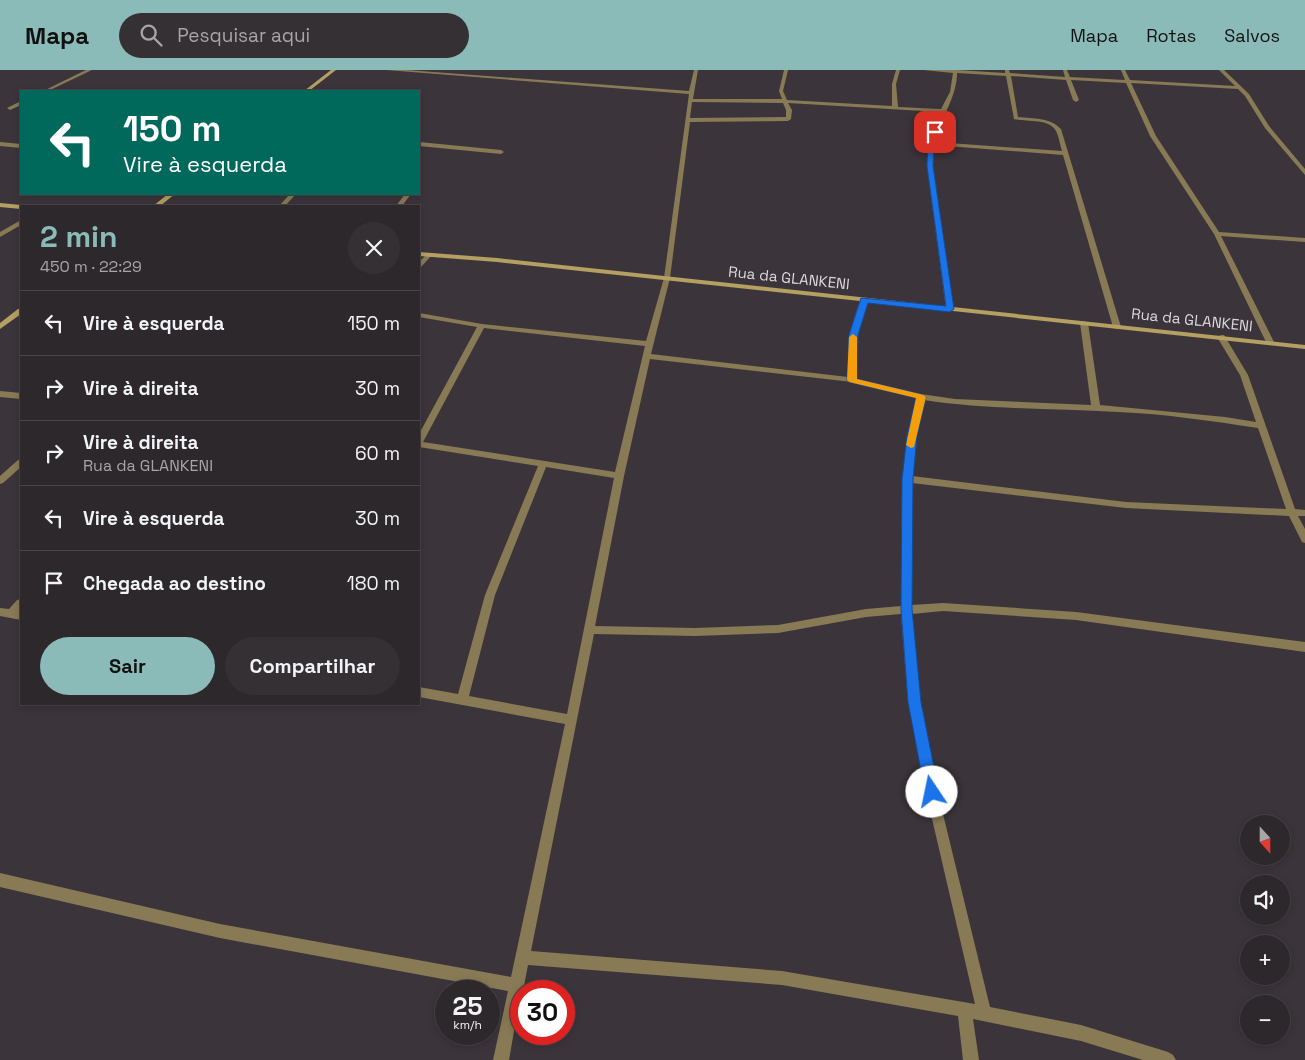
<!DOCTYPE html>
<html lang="pt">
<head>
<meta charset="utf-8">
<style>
  :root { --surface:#2c282c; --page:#343034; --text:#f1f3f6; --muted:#a6a6a9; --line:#484448; --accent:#8bbbb9 }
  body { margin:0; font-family:"Space Grotesk",sans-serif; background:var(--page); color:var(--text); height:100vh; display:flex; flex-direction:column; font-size:19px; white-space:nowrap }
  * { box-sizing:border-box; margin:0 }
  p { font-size:16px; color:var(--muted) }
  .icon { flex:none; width:28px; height:28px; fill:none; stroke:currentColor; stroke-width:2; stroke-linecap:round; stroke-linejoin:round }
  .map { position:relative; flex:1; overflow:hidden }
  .details { position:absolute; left:20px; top:135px; width:400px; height:500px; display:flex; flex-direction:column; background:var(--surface); border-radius:0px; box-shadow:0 2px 8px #0003,0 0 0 1px var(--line) }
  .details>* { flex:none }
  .banner { position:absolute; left:20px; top:20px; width:400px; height:105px; border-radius:0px; box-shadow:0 2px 8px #0003,0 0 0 1px var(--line); background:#00695c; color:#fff; overflow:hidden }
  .needle { width:32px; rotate:159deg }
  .fabs { position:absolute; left:1240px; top:745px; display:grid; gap:10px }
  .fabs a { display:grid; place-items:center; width:50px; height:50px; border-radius:50%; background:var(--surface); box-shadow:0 2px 8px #0003,0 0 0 1px var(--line); font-size:25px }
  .speed { position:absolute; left:435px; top:910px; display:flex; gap:10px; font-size:25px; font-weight:700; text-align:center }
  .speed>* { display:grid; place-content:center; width:65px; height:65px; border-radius:50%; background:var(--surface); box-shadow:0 2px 8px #0003,0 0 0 1px var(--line); line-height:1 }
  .speed small { font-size:12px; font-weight:400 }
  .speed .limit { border:8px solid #d22; background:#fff; color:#111 }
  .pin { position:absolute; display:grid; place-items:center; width:42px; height:42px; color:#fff; margin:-21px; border-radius:10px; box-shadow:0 2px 8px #0006 }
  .me { position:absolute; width:55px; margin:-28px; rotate:349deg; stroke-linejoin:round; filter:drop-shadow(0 0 4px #0008) }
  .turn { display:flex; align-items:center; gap:18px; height:105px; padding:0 20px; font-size:22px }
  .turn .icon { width:65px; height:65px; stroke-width:2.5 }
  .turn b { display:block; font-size:35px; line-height:42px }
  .round { display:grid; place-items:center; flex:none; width:52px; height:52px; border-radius:26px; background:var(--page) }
  .headline { display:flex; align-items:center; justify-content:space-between; height:85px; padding:0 20px }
  h1 { font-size:30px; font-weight:700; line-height:38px; color:var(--accent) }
  .button { display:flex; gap:10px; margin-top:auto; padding:10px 20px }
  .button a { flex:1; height:58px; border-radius:30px; background:var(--accent); color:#111; font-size:20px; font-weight:700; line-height:58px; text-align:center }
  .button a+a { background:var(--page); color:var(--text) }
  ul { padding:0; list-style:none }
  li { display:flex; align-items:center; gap:15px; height:65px; padding:0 20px; border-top:1px solid var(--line) }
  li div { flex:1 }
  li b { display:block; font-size:19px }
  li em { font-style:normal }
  header { display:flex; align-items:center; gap:30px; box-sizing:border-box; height:70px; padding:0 25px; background:var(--accent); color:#111 }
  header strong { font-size:24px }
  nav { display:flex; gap:28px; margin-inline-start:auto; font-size:18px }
  .search { width:350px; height:45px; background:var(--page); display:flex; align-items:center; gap:12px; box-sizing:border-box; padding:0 18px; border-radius:28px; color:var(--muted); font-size:19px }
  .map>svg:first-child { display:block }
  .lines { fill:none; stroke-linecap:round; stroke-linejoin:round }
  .street { fill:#887a54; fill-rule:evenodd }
  .secondary { fill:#b59f61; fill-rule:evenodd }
  .route { fill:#1a73e8; stroke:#114b97 }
  .slow { fill:#f59e0b }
  .labels { text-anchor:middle; stroke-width:5; stroke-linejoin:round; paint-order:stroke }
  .far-street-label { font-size:15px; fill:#dcd9dc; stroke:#3b353b }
</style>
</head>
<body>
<header>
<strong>Mapa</strong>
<div class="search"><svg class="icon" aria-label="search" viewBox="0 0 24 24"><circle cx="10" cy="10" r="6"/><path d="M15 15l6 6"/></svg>Pesquisar aqui</div>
<nav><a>Mapa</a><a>Rotas</a><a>Salvos</a></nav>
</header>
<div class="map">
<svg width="1305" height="990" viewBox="0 0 1305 990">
  <rect width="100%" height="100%" fill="#3b353b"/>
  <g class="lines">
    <!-- street -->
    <g class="street">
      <path d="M86,0H92L48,21H43Z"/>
      <path d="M386,0H407L689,21L694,0H698L693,29H782L779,21L784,0H788L783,21L787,30L892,36V14L896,0H900L896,14L898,37L941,39L950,22L953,3L923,0H957L1005,3V0H1009L1010,3L1065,7L1063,0H1067L1070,7L1125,10L1121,0H1125L1130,10L1235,16L1219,0H1224L1249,24L1269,56L1305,99V105L1265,58L1245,26L1238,19L1131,13L1156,66L1219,162L1305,168V172L1221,166L1274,272L1273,274H1267L1266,272L1214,164L1150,66L1126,13L1071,10L1079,30L1076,32L1073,30L1066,10L1011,6L1018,47C1034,49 1049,47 1061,59L1121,257L1120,259H1117L1113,257L1063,85L934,75L933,96L954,239L950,241L946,239L927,96L928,73L940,42L788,33L792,40L791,49L788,51L690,52L670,208L651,284L848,307L849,265L860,230L864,228L868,230L857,265L856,309L921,324L955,329L1091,335L1080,253L1084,251L1088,253L1100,335L1225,347L1256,352L1240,305L1217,267L1221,265H1224L1248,305L1295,439L1305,440V446H1298L1305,459V473L1302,472L1289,446L1126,438L912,413L911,535L943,533L1076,542L1305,572V582L1076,550L943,541L912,544L920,632L942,740L990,937L1081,955L1168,982L1173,985L1176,990H1143L1081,971L973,949L979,990H963L958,946L782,915L528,895L523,921H521L509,990H493L508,921L220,868L0,817V803L220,854L511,907L565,654L419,627V617L458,624L485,525L538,396L419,377V364L477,257L419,247V243L482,254L646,271L664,208L689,24ZM957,3L1006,6L1014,49C1026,52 1050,48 1056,61C1059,67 1060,75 1062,81L935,72C940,48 957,28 957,3ZM692,32L783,33L786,40V47L690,48ZM484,258L645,276L615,402L423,372ZM650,289L852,312L917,328L908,366L902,409L901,536L866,539L778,555L695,558L595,556L624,406ZM924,330C988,340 1054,338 1118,342C1165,344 1212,351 1258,358L1286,439L1126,432L912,406L916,366ZM546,397L614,408L567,644L469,626L495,525ZM901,544L908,632L930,740L975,934L782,901L531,881L594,564L695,566L778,563L866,547Z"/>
      <path d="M21,31V35L10,40L7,38Z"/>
      <path d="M0,72L21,74V78L0,76Z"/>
      <path d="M419,72L501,80L504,82L501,84L419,76Z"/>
      <path d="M290,124H296L285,136H279Z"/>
      <path d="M405,124H411L402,136H396Z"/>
      <path d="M21,150V155L0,167V162Z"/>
      <path d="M427,184L432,185L421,197L419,198V192Z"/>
      <path d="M0,321L21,323V329L0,327Z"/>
      <path d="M21,389V397L3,413L0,414V406L18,390Z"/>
      <path d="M21,529V540L20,541L21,542V550L0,546V538L9,539L17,530Z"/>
    </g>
    <!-- secondary -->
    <g class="secondary">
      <path d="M331,0H336L309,21H304Z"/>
      <path d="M168,124H175L160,136H153Z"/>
      <path d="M0,133L21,135L24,136H21V139L0,137Z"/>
      <path d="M419,182L497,188L1305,275V279L497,192L419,186Z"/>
      <path d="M18,239H21V244L0,259V253Z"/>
    </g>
  </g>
  <!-- route -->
  <path class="route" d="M933,61L938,62L934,73L933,96L954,239L950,242L868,233L858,265L857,309L924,325L926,327L917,366L913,409L912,539L921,632L939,722L937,727L932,728L927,727L925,722L908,632L901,539L902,409L907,366L916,328L849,312L847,310L849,265L861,228L946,236L927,96L928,73Z"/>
  <!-- slow -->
  <path class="slow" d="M853,264L857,267V309L924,325L926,327L914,377L911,378L906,375L916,328L849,312L847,310L849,267Z"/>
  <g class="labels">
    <!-- far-street labels -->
    <g class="far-street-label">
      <text transform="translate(789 208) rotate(6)" y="5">Rua da GLANKENI</text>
      <text transform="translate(1192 250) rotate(6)" y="5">Rua da GLANKENI</text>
    </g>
  </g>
</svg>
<div class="fabs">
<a><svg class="needle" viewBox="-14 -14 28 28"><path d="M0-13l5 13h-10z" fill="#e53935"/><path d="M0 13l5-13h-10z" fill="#a6a6a9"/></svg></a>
<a><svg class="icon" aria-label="sound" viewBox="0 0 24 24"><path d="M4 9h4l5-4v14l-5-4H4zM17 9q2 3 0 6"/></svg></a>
<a>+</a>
<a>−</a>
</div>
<div class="speed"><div>25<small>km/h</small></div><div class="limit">30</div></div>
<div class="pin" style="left:935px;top:62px;background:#d93025"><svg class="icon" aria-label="arrive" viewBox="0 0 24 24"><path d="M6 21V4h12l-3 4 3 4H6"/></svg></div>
<svg class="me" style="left:932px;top:722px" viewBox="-20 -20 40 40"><circle r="19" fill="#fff"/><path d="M0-13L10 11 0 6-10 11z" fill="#1a73e8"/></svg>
<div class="banner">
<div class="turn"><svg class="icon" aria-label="left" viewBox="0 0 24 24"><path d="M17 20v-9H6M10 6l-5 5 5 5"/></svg><div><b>150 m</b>Vire à esquerda</div></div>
</div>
<section class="details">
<div class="headline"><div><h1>2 min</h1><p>450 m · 22:29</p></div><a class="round"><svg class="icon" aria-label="close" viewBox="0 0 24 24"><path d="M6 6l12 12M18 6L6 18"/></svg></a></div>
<ul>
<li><svg class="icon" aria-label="left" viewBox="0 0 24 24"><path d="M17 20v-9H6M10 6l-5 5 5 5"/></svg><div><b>Vire à esquerda</b></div><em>150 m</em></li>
<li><svg class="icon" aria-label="right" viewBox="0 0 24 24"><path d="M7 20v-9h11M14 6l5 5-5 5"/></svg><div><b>Vire à direita</b></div><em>30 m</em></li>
<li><svg class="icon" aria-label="right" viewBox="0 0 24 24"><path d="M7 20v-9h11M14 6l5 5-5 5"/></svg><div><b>Vire à direita</b><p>Rua da GLANKENI</p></div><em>60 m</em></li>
<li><svg class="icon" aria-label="left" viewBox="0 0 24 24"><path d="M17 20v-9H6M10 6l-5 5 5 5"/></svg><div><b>Vire à esquerda</b></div><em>30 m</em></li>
<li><svg class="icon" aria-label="arrive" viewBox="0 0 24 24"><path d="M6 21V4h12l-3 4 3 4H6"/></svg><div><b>Chegada ao destino</b></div><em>180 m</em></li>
</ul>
<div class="button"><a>Sair</a><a>Compartilhar</a></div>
</section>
</div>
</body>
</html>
